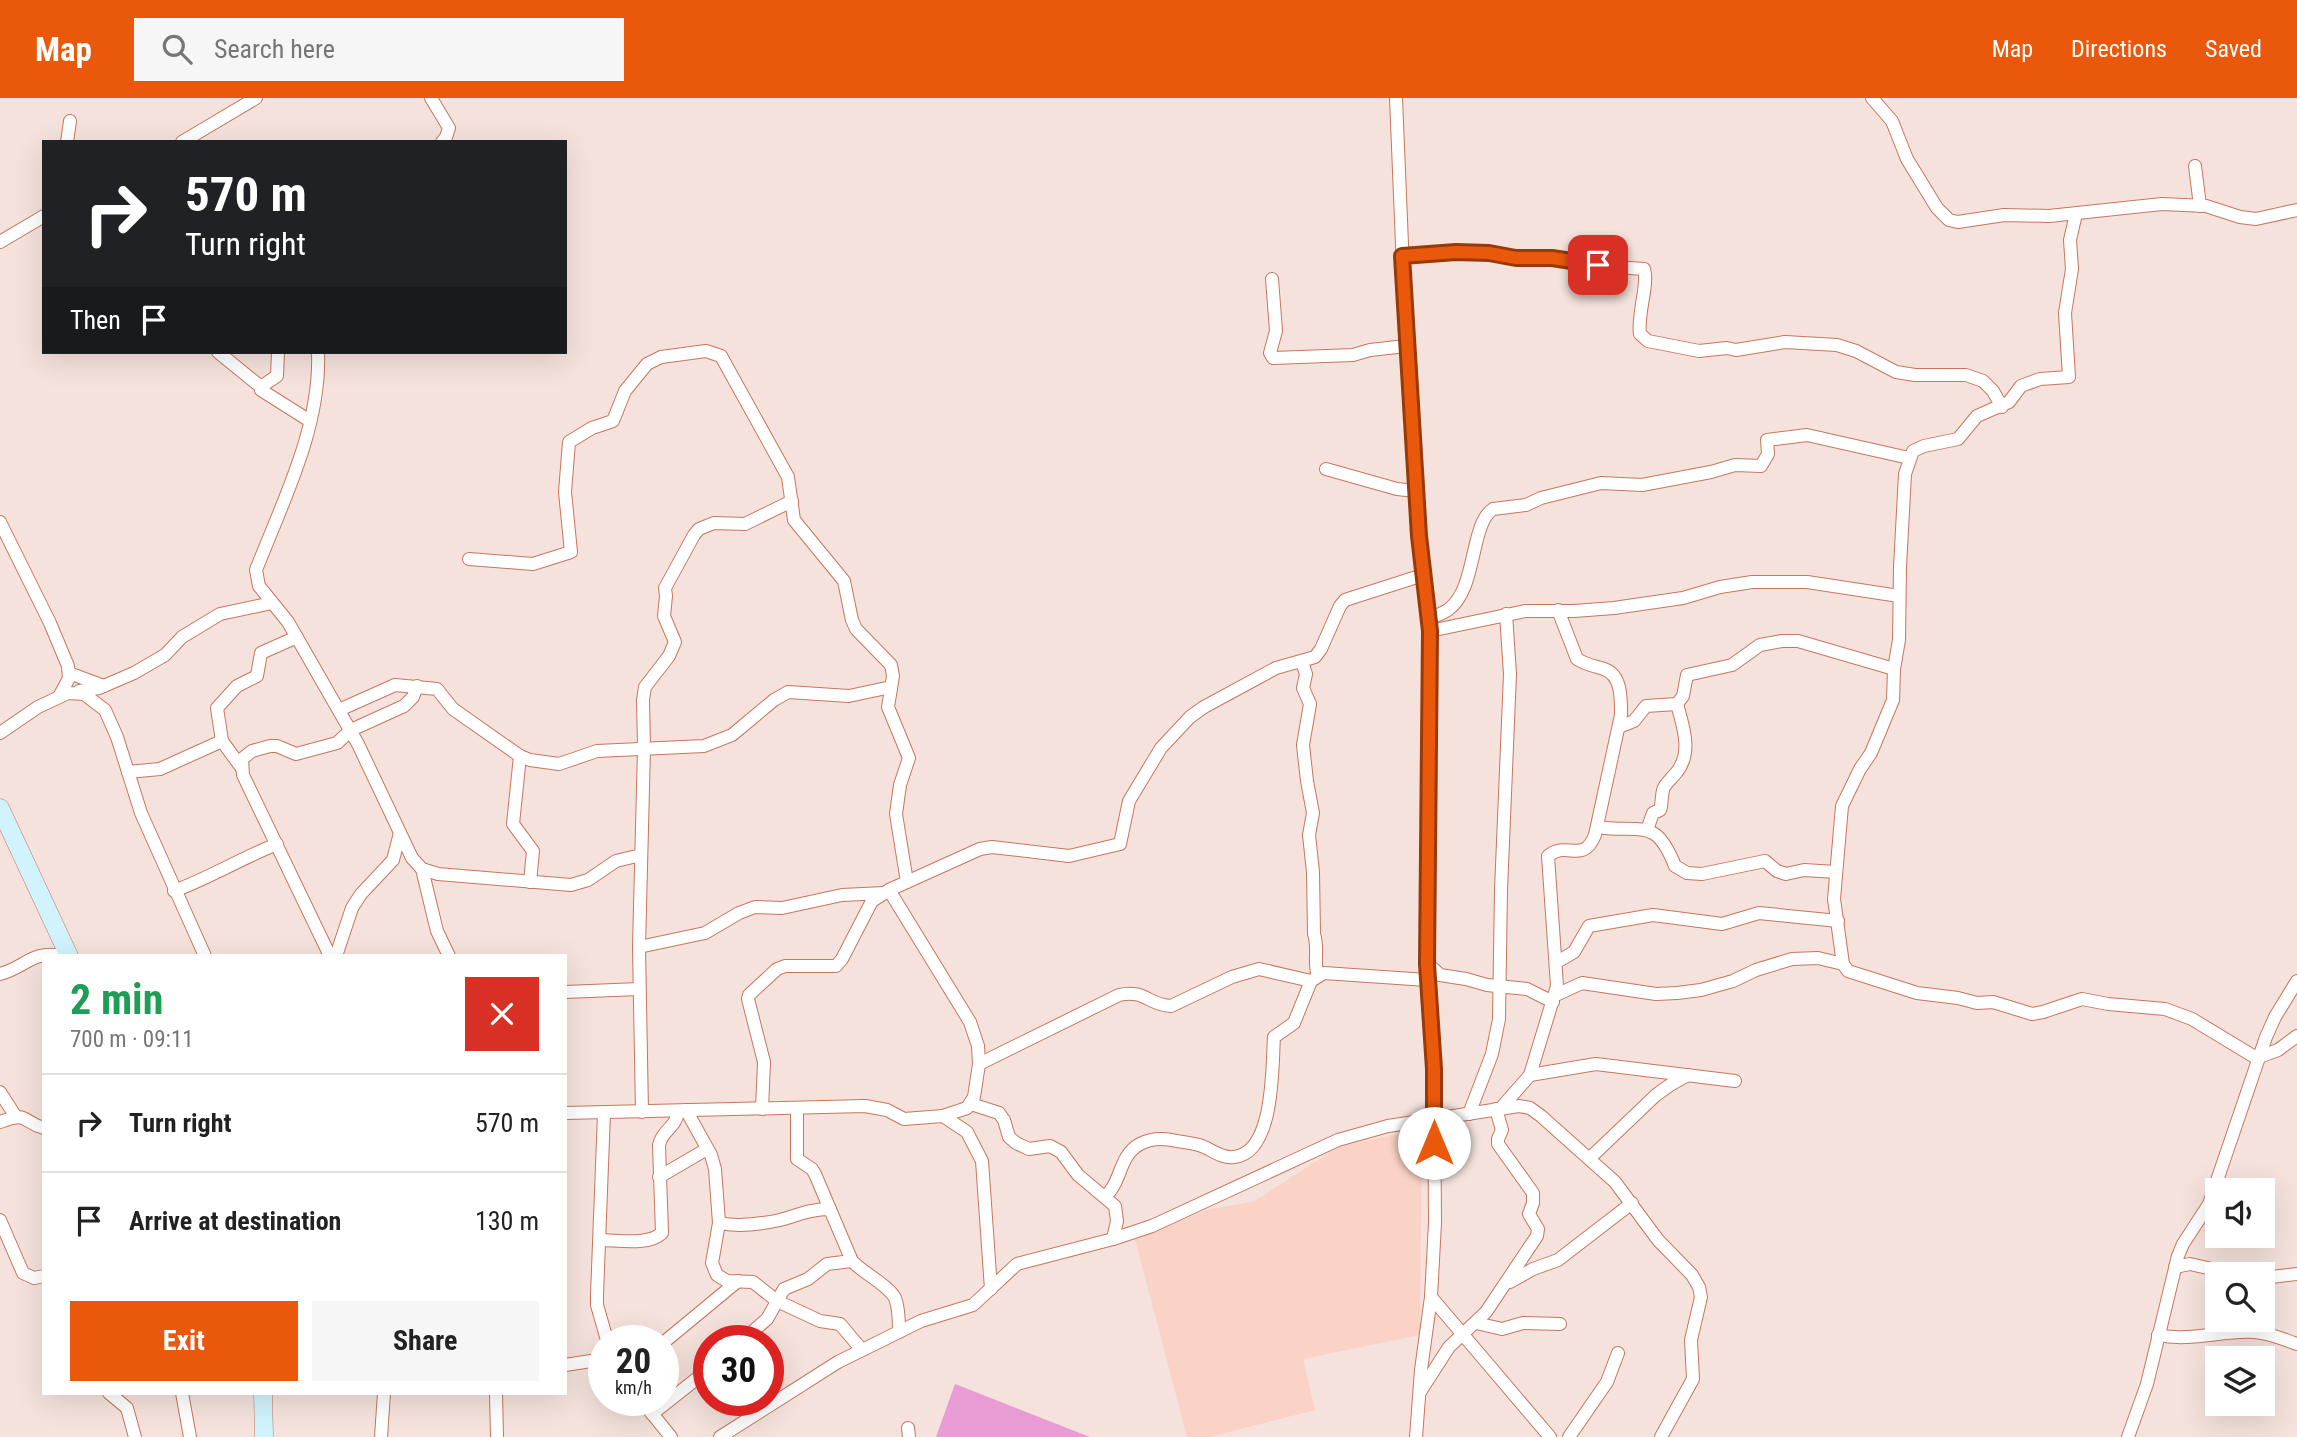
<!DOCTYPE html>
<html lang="en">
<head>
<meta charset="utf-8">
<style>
  :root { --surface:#fff; --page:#f6f6f6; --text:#222; --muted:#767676; --line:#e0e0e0; --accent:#ea580c }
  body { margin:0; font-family:"Roboto Condensed",sans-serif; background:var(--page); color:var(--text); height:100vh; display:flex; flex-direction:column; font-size:26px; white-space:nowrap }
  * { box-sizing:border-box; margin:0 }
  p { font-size:23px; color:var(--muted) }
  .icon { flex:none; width:38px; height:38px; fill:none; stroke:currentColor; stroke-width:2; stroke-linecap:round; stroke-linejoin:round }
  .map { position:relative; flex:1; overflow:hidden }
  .details { position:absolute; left:42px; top:856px; width:525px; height:441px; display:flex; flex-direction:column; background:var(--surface); border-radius:0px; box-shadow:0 7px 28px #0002 }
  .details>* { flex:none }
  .top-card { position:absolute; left:42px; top:42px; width:525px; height:214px; border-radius:0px; box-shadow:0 7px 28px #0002; background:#202124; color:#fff; overflow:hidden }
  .buttons { position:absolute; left:2205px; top:1080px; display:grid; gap:14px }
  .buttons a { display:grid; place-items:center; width:70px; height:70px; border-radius:0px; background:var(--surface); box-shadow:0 7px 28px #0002; font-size:35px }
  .speed { position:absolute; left:588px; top:1227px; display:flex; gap:14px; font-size:35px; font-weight:700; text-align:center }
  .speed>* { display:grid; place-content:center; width:91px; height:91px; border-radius:50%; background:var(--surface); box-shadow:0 7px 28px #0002; line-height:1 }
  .speed small { font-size:18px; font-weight:400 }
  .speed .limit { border:10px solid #d22; background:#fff; color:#111 }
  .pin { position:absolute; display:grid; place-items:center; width:60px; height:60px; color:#fff; margin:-30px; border-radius:14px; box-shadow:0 4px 10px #0006 }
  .me { position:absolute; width:77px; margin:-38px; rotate:0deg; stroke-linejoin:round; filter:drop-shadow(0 0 5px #0008) }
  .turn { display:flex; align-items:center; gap:24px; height:147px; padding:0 28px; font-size:32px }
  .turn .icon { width:91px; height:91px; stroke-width:2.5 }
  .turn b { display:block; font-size:49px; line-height:60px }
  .then { display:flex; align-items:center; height:66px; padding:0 28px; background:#0003; gap:14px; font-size:26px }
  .round { display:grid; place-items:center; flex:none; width:74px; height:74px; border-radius:0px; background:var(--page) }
  .headline { display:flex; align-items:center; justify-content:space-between; height:119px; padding:0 28px }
  h1 { font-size:42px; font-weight:700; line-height:52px; color:#1e9e55 }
  .action { display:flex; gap:14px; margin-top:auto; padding:14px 28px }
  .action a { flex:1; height:80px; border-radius:0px; background:var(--accent); color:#fff; font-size:28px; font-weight:700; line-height:80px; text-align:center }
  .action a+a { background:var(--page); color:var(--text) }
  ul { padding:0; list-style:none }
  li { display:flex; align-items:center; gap:21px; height:98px; padding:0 28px; border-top:2px solid var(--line) }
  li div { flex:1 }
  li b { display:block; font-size:26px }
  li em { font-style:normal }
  header { display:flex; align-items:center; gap:42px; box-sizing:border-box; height:98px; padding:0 35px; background:var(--accent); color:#fff }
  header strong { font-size:33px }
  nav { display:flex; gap:38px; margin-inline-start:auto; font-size:24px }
  .search { width:490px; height:63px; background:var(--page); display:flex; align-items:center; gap:18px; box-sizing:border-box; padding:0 24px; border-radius:0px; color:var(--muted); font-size:26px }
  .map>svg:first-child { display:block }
  .built { fill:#fad2c6 }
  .green { fill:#e99cd3 }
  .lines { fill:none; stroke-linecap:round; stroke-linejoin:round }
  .street-casing { stroke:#c7765d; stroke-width:14 }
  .secondary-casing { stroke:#c7765d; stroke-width:19 }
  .street { stroke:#fff; stroke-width:12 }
  .secondary { stroke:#d0f3fd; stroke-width:18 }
  .route-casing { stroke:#983908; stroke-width:18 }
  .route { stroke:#ea580c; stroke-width:12 }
</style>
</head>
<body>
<header>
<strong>Map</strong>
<div class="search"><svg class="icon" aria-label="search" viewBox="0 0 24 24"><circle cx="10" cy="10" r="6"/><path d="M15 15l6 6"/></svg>Search here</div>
<nav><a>Map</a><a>Directions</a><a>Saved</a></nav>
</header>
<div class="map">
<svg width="2297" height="1339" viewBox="0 0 2297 1339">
  <rect width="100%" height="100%" fill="#f5e2dc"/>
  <!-- built -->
  <path class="built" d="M1422,1031L1420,1237L1303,1261L1315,1312L1210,1339H1187L1135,1141L1207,1112L1255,1103L1338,1049Z"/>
  <!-- green -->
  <path class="green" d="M955,1286L1090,1339H936Z"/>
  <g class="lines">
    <defs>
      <g id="street">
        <path d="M431,0L449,30L446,39L442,44"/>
        <path d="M1396,0L1406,244L1420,454L1430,533L1427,882L1434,971L1435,1125L1431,1199L1421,1272L1416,1339"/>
        <path d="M1872,0L1892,23L1907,61L1937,110L1949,122L1958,124L2004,117L2049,118L2162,106L2206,108L2240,119L2256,121L2297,112"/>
        <path d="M67,44L70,23"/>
        <path d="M182,44L256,0"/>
        <path d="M2195,68L2200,108"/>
        <path d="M2076,116L2070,142L2072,171L2065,215L2069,279L2040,281L2021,288L2009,304L1977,318L1958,341L1924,348L1913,353L1905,376L1900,469L1899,542L1894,571L1893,602L1871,655L1860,671L1842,708L1834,801L1843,866L1848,873L1917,895L1958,900L1977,905L1993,904L2032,916L2043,914L2082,901L2108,906L2165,911L2192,921L2258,961"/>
        <path d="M0,144L44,118"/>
        <path d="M1402,158L1456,154L1489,155L1516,160H1552L1588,167L1644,171C1649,186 1637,216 1640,236L1648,243L1699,253L1727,250L1736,252L1785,244L1837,247L1856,253L1896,274L1915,277H1966L1983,283L1993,293L2002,309"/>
        <path d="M1272,181L1276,233L1270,255L1273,260L1353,257L1370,252L1406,248"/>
        <path d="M218,254L261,289"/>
        <path d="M278,254L277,278L262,288L261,292L310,323"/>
        <path d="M318,254C321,329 283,403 256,472L259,488L288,524L358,646L412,760L422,771L438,776L571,787L588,782L616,763L641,757"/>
        <path d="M1326,371L1397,391L1416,393"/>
        <path d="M0,424L50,525L68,568L69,580L60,597"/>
        <path d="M469,461L533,466L571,454L565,394L569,344L592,330L613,323L625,293L647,266L661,259L706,253L721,258L788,379L794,422L844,483L852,522L856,531L891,567L893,578L888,609L909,660L900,687L896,716L907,784"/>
        <path d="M1429,521C1435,518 1444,515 1449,511C1477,490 1470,426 1493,411L1526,407L1541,400L1601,385L1642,387L1711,374L1735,367L1761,368L1768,356L1767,342L1807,337L1909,360"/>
        <path d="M1430,533L1525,513H1574L1614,510L1683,500L1720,489L1752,484H1807L1899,498"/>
        <path d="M1302,564L1306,576L1303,590L1310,606L1303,647L1307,683L1313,715L1309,737L1313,774L1314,836C1319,850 1313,864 1318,878"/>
        <path d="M69,575L104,588"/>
        <path d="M79,593L99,590L134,575L165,557L182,539L220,516L272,505"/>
        <path d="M339,612L395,587L437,591L453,611L520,658L530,662L559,666L597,653L704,648L732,637L774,602L788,594L849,598L891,589"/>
        <path d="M1619,629L1634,623L1646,608L1677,606L1683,598L1687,577L1732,567L1760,547L1782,543H1798L1894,571"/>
        <path d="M0,635L38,609L68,595L84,596L105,612L117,639L141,715L205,858"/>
        <path d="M520,658L513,726L533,753L530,784"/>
        <path d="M241,669L222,643L217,610L237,588L257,578L261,555L297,539"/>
        <path d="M128,674L160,671L222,643"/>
        <path d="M1597,729C1641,736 1655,717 1675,768L1687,775L1702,776L1765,763L1777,773L1786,776L1804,772L1836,774"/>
        <path d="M1647,732L1653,715L1660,712L1661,709C1663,686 1662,691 1676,675C1693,655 1683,628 1677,606"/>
        <path d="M422,771L437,833L449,858"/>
        <path d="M174,793C209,780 242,760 277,746"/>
        <path d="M639,849L705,835L739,815L755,809L782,810L842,797L884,795"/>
        <path d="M330,858L243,677L242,661L252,653L270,648H277L296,656L337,645L351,632L404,608L413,599L417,588"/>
        <path d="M336,858L352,810L361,796L393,762L400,735"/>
        <path d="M1557,864L1574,854L1589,828L1653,817L1722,826L1759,815L1838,823"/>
        <path d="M1427,865L1440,877L1466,881L1487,887L1527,891L1553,904"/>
        <path d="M0,876C24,870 33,852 60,858"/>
        <path d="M565,894L639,891"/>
        <path d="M1556,897L1582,885L1656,896L1677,895L1701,892L1733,883L1756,872L1792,861L1818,860L1843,866"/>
        <path d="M2259,959L2278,952L2297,938"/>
        <path d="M979,966L1119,897C1145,891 1148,907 1171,908L1232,879L1259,871L1311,883"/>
        <path d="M1530,977L1596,966L1735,983"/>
        <path d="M0,994L16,1019"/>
        <path d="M971,1006L999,1015L1004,1022L1009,1039L1016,1045L1029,1051L1050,1048L1061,1054L1078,1077L1115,1108L1117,1123L1113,1141"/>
        <path d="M797,1010V1061L812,1071L815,1076L852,1163C863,1175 888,1187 895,1200C899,1210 899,1223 899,1234"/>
        <path d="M1501,1010L1530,977L1557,888L1548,758C1567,742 1583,767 1595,737L1621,617C1621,601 1622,577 1604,571C1595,568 1586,567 1577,561L1558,512"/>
        <path d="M762,1011L764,964L748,901L749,897L777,871L785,868H836L842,861L872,803L889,792L980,751L992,749L1069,758L1120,746L1129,703L1161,650L1190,619L1204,609L1276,570L1315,559L1321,551L1340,508L1345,502L1423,477"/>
        <path d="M686,1012L711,1057L715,1071L719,1125L712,1165L717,1177L727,1183L753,1184L777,1203L820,1223L840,1226L862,1252"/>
        <path d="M642,1014L639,849L644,650L643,602L645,589L669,558L675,544L664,518L666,498L665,490L694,437L699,431L714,425L745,426L792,403"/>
        <path d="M565,1015L865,1008L887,1012L904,1021L943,1018L967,1010L974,999L979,966L978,948L970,924L889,792"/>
        <path d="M604,1015L597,1197V1207L607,1242"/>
        <path d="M1469,1016L1492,956L1499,921L1501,792L1510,576L1506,516"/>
        <path d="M943,1018L967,1034L982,1063L991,1191"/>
        <path d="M0,1024C30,1013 21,1024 44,1030"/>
        <path d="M1590,1060L1656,997L1670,987L1688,977"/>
        <path d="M659,1079L707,1051"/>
        <path d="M1105,1098C1122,1085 1118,1058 1140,1046C1151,1040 1165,1040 1177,1043C1184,1044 1192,1045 1199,1047C1210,1050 1221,1061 1234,1059C1275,1055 1272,967 1274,939L1294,925L1311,883L1324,875L1427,882"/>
        <path d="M0,1122L23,1175L34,1180L44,1178"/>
        <path d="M719,1125C738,1129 761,1126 780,1122C798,1117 811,1111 830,1111"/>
        <path d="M600,1142C618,1142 648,1148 662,1135L659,1047C663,1030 676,1031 678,1013"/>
        <path d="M2175,1169L2190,1166L2234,1176"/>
        <path d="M2263,1180L2297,1176"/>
        <path d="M1510,1184L1533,1171L1558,1162L1632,1105"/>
        <path d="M1431,1199L1550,1339"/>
        <path d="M1476,1225L1502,1231L1523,1225L1560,1226"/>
        <path d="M2158,1237C2191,1244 2222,1232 2254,1234C2270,1235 2282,1241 2297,1246"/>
        <path d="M743,1242L767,1221L784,1191L808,1181L827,1166L852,1163"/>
        <path d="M663,1245L738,1183"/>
        <path d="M565,1267L604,1261"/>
        <path d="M1420,1294L1449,1249L1486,1214L1537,1138L1538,1131L1529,1116L1533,1105V1095L1498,1046V1041L1502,1032L1496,1011"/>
        <path d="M109,1295L127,1310L135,1339"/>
        <path d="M182,1295L190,1339"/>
        <path d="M496,1295L497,1339"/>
        <path d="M641,1302L671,1339"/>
        <path d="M652,1316L709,1271"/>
        <path d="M908,1330L909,1339"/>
        <path d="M381,1339L384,1295"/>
        <path d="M720,1339L838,1264L921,1223L973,1207L1017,1166L1113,1141L1152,1128L1338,1042L1388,1028L1519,1008L1530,1010L1541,1018L1615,1084L1658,1142L1692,1177L1699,1189L1701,1199L1691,1242L1693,1281L1661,1339"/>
        <path d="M1569,1339L1607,1284L1618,1255"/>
        <path d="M2128,1339L2147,1286L2178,1158L2183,1146L2209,1106L2266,939L2275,919L2297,883"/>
      </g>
      <g id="secondary">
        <path d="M0,710L69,858"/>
        <path d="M263,1295L264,1339"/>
      </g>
    </defs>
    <!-- street casing -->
    <use href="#street" class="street-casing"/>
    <!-- secondary casing -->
    <use href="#secondary" class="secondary-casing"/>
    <!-- street -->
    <use href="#street" class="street"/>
    <!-- secondary -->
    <use href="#secondary" class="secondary"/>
  </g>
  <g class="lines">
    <defs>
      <path id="route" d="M1434,1045V971L1427,866L1430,533L1419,438L1402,158L1456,154L1489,155L1516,160H1552L1598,167"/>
    </defs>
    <!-- route casing -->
    <use href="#route" class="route-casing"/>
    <!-- route -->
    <use href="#route" class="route"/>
  </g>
</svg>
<div class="buttons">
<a><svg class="icon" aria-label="sound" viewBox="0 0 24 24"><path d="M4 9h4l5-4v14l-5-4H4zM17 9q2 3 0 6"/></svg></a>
<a><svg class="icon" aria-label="search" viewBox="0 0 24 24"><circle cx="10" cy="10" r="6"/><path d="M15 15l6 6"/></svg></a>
<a><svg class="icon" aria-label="layers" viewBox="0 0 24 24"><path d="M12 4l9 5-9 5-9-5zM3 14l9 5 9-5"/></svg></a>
</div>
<div class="speed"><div>20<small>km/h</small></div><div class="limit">30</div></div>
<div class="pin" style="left:1598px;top:167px;background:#d93025"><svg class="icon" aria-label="arrive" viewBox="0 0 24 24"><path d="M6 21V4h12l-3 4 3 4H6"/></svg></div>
<svg class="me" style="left:1434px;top:1045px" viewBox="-20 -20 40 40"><circle r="19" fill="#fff"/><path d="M0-13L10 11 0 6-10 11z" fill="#ea580c"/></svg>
<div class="top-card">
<div class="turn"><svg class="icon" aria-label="right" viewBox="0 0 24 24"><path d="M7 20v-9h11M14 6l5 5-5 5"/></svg><div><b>570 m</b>Turn right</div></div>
<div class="then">Then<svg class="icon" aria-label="arrive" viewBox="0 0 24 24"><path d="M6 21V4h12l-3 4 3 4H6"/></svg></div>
</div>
<section class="details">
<div class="headline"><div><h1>2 min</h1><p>700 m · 09:11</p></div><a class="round" style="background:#d93025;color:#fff"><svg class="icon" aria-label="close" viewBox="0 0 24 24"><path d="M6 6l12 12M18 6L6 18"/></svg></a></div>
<ul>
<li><svg class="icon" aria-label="right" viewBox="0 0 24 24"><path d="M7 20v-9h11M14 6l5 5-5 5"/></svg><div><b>Turn right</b></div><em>570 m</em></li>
<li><svg class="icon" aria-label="arrive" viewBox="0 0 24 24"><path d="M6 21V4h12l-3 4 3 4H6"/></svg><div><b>Arrive at destination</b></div><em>130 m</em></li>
</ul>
<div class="action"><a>Exit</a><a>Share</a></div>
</section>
</div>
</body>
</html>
